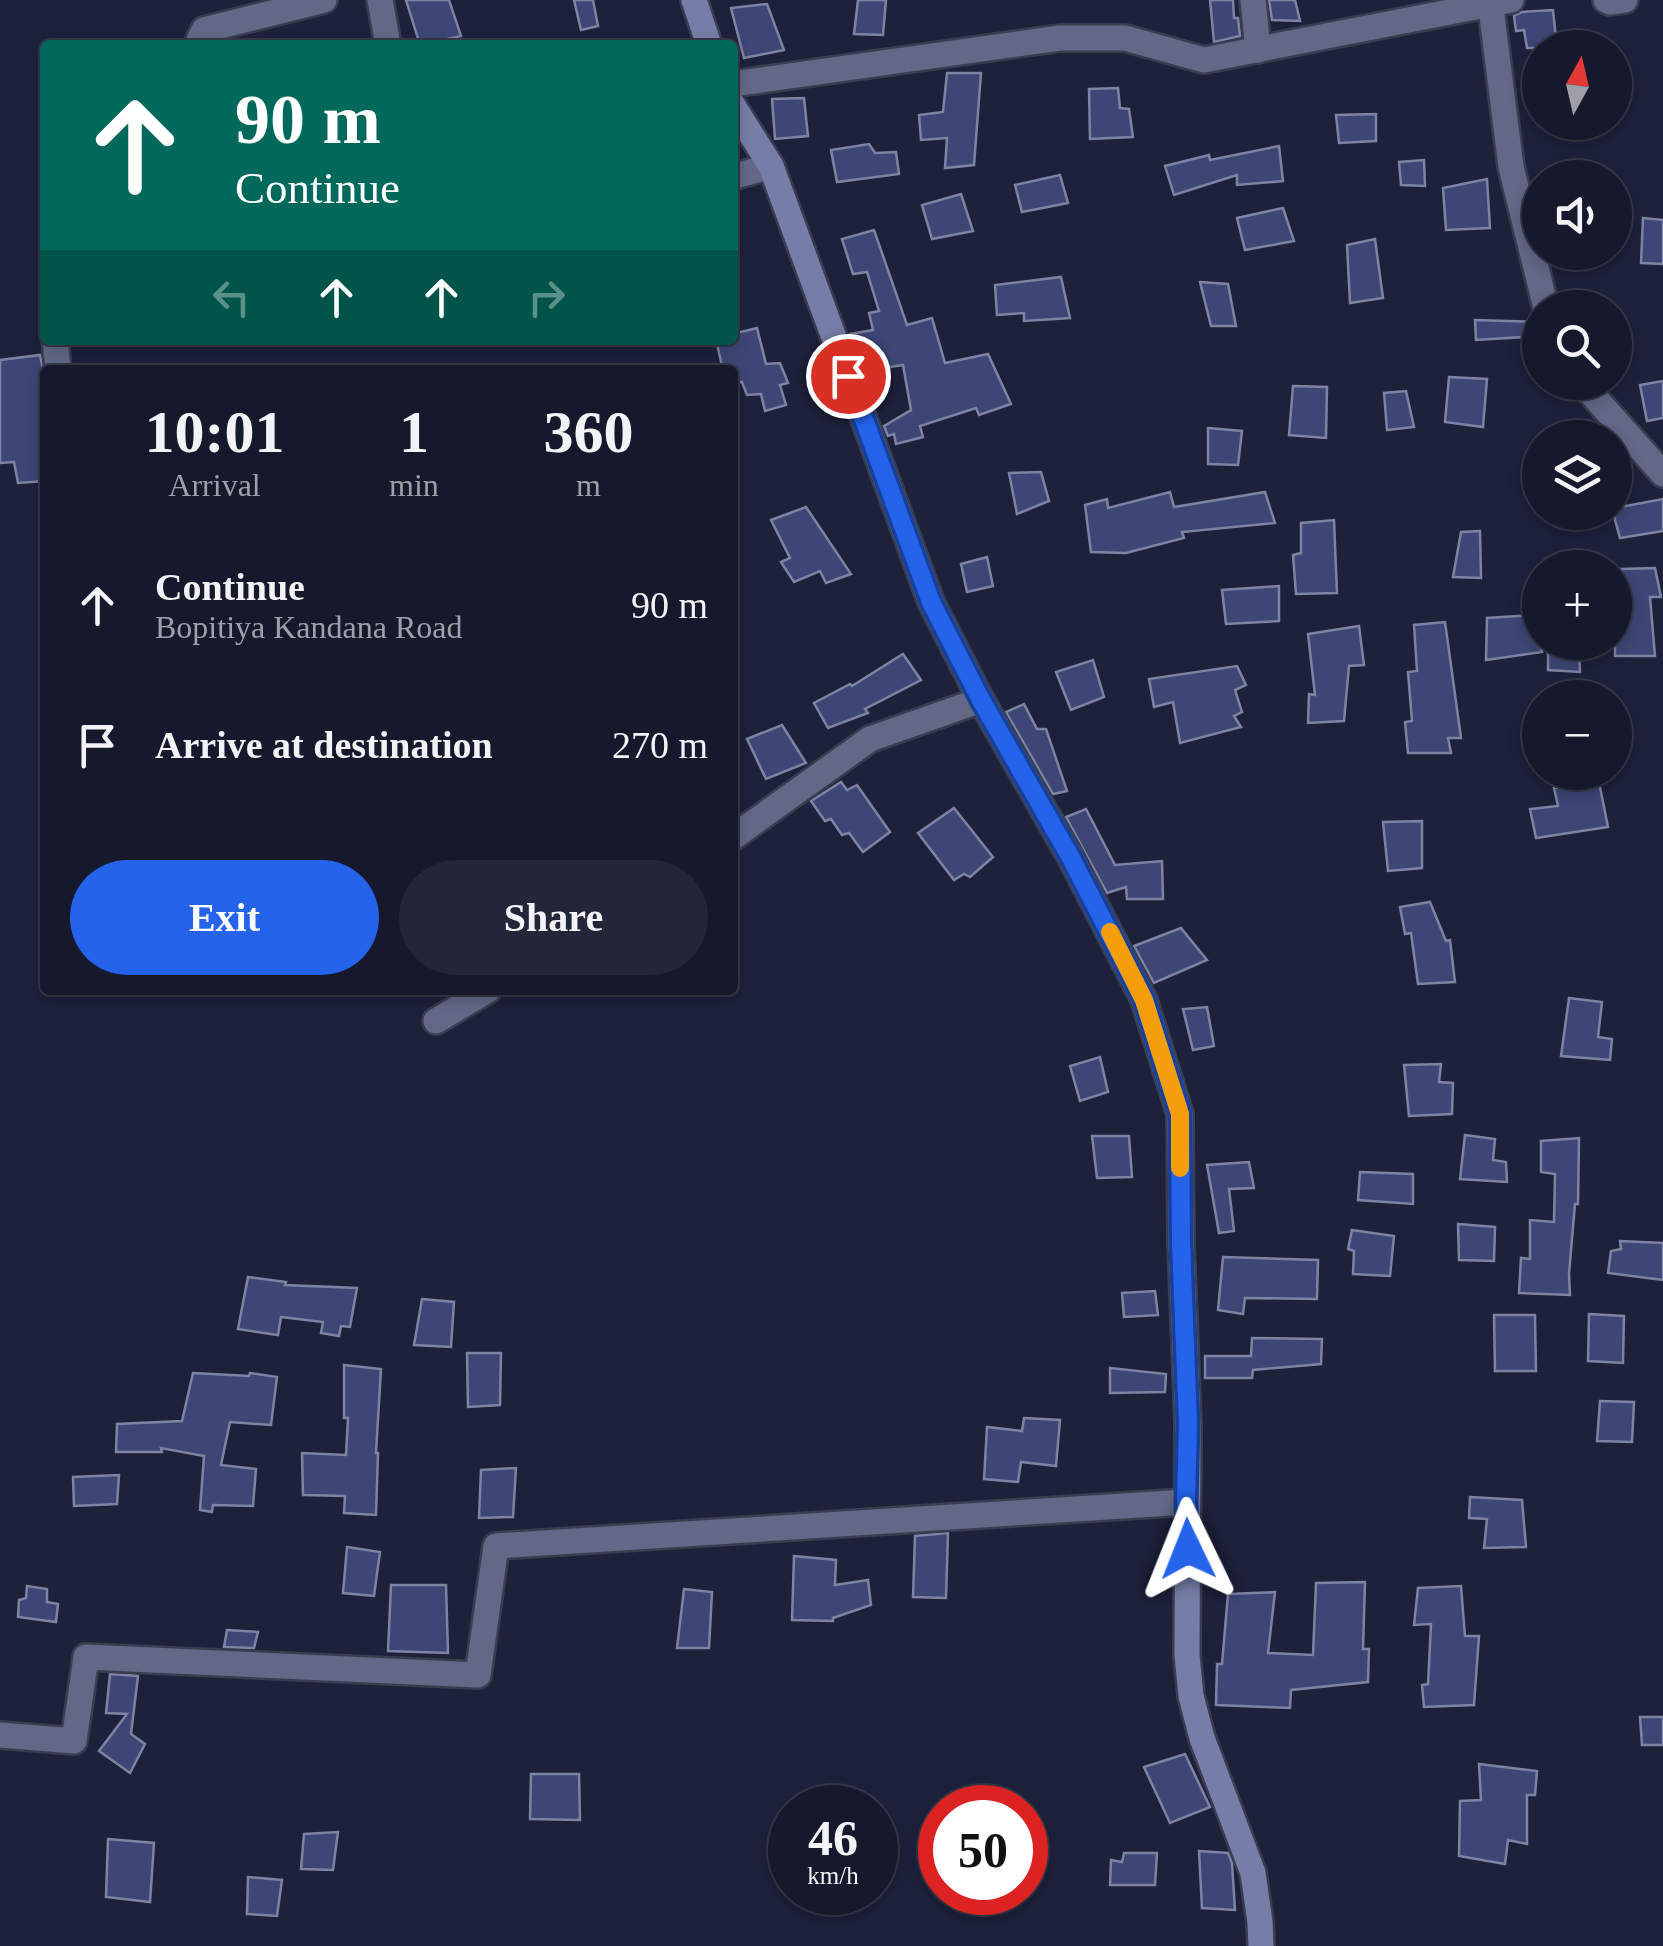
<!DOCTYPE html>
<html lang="en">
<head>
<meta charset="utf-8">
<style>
  :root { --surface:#16192c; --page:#232638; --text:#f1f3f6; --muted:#9ea0a9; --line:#353848; --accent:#2563eb }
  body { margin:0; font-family:Georgia,serif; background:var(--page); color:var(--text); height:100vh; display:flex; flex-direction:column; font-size:38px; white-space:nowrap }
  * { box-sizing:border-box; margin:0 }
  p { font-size:32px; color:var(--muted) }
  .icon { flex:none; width:55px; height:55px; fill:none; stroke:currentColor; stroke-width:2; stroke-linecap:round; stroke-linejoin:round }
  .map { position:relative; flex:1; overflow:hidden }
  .drawer { position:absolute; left:40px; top:365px; width:698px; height:630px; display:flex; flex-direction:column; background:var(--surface); border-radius:10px; box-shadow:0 5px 15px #0003,0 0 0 2px var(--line) }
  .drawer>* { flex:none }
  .hud { position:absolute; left:40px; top:40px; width:698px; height:305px; border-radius:10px; box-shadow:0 5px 15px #0003,0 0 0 2px var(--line); background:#00695c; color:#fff; overflow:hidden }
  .needle { width:65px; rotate:8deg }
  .fabs { position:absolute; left:1522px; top:30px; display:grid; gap:20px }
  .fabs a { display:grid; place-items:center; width:110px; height:110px; border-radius:50%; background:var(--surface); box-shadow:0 5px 15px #0003,0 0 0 2px var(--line); font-size:50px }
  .speed { position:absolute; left:768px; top:1785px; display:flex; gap:20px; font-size:50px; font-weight:700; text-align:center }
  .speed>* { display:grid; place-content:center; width:130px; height:130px; border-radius:50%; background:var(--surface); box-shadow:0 5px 15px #0003,0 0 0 2px var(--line); line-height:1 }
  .speed small { font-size:25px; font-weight:400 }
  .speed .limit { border:15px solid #d22; background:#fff; color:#111 }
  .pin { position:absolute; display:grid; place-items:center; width:85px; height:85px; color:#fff; margin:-42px; border:5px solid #fff; border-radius:50%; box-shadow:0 2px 10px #0007 }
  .me { position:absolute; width:110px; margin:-55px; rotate:358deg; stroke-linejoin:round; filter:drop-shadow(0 0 8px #0008) }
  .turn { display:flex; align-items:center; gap:35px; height:210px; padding:0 30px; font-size:45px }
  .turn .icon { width:130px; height:130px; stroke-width:2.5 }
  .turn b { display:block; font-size:70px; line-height:85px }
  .lanes { display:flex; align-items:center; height:95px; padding:0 30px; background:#0003; justify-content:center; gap:50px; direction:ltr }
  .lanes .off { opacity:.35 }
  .eta { display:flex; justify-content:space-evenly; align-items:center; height:170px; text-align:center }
  .eta b { font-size:60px; font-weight:700; line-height:70px }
  .cta { display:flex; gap:20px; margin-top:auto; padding:20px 30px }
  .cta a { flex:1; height:115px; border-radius:60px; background:var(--accent); color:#fff; font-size:40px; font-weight:700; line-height:115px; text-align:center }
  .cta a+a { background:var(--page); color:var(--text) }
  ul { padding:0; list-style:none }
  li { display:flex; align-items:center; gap:30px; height:140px; padding:0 30px }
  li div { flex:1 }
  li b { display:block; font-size:38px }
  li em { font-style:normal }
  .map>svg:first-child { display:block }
  .building { fill:#3e4676; stroke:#7d83a2; stroke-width:2.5 }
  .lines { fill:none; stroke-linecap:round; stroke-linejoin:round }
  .minor-casing { stroke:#3a3d51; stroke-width:30 }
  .secondary-casing { stroke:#3a3d51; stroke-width:30 }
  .minor { stroke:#626886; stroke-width:25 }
  .secondary { stroke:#767ea7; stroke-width:25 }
  .route-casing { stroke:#184099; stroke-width:25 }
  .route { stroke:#2563eb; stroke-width:18 }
  .slow { stroke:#f59e0b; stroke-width:18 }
</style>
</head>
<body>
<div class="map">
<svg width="1663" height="1946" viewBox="0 0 1663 1946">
  <rect width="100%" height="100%" fill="#1d213a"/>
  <!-- building -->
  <g class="building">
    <path d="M406,0H449L461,36L420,45Z"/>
    <path d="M574,0H593L598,26L581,30Z"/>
    <path d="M858,0H886L883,35L854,34Z"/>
    <path d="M1210,0H1233L1234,18H1238L1240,36L1214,42Z"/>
    <path d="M1269,0H1295L1300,21L1272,20Z"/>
    <path d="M767,4L784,50L744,58L731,8Z"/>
    <path d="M1553,10L1557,48H1527L1524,30L1516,31L1514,16L1522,12Z"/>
    <path d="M947,73H981L974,165L945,168L947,138L921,140L919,115L943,112Z"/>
    <path d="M1118,88L1120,108L1129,109L1133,137L1090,139L1089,89Z"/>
    <path d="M804,98L808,136L775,139L772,99Z"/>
    <path d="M1376,114V141L1339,143L1336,115Z"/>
    <path d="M869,144L875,153L896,152L899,174L837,182L831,150Z"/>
    <path d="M1279,146L1283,181L1237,185V175L1174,195L1165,166L1209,155L1210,160Z"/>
    <path d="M1424,160L1425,186L1401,185L1399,162Z"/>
    <path d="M1060,175L1068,203L1022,212L1015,185Z"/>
    <path d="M1487,179L1490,228L1446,230L1443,188Z"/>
    <path d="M961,194L973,231L932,239L922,205Z"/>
    <path d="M1283,208L1294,241L1245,250L1237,218Z"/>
    <path d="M1643,218L1663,220V264L1641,263Z"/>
    <path d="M874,230L907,325L932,318L945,363L988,354L1011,404L979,415L976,408L920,426L923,437L896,444L894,434L888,436L884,426L911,410L903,365L864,371L850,334L873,330L869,313L879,311L867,272L853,274L842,239Z"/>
    <path d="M1375,239L1383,298L1350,303L1347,245Z"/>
    <path d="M1061,277L1070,318L1024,321V313L997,315L995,285Z"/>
    <path d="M1200,282L1228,284L1236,326H1211Z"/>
    <path d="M1475,320L1539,322L1540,336L1476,340Z"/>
    <path d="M757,328L766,364L780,363L788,383L780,385L786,405L765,411L761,394L747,395L742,382L732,384V370H723L716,340H732V334Z"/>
    <path d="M40,355L45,380V481L18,483L14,462L0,463V360Z"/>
    <path d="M1449,377L1487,379L1483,427L1445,422Z"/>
    <path d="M1663,381V418L1647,421L1640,385Z"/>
    <path d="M1293,386L1327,387L1326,438L1289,435Z"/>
    <path d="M1406,391L1414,427L1387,430L1384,393Z"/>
    <path d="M1208,428L1242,431L1238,465L1208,464Z"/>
    <path d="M1041,472L1049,501L1017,514L1009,473Z"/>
    <path d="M1170,492L1174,507L1265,492L1275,523L1182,532L1184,538L1126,553L1091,552L1085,505L1107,499L1108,508Z"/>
    <path d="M1663,499V531L1620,538L1615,520V508Z"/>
    <path d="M806,507L851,574L826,583L820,571L794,582L781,562L790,558L771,520Z"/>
    <path d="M1334,520L1337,593L1296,594L1293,555L1301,553V523Z"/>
    <path d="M1480,531L1481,578L1453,577L1461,532Z"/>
    <path d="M987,557L993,586L967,592L961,564Z"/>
    <path d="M1655,568L1661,597H1650L1655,656H1615V617H1620L1621,569Z"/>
    <path d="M1279,586V621L1226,624L1222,590Z"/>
    <path d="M1534,615L1542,652L1486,660L1487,618Z"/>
    <path d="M1445,622L1461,738H1448L1451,753H1408L1405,722L1412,721L1408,672L1417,671L1414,625Z"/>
    <path d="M1359,626L1364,665L1349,666L1344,721L1308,723L1309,694L1315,695L1308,634Z"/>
    <path d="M1548,642H1579L1580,672L1548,670Z"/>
    <path d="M903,654L921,680L865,709L868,713L828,728L814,703L850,684L852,686Z"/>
    <path d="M1093,660L1104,697L1071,710L1056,672Z"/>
    <path d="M1237,666L1246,685L1235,690L1242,712L1234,716L1241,727L1180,743L1173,702L1154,707L1149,679Z"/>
    <path d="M1024,704L1037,729H1046L1067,791L1053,794L1006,712Z"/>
    <path d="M782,725L806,763L766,779L747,739Z"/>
    <path d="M841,782L847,790L857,785L890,832L863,852L849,833L842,835L831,819L825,821L811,801Z"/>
    <path d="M1599,782L1608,827L1536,838L1530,809L1558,806L1554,788Z"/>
    <path d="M954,808L993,857L970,877L964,874L954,880L918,833Z"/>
    <path d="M1086,809L1115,865L1162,861L1163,899H1127L1126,887L1107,893L1066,817Z"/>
    <path d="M1422,821V868L1388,871L1383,822Z"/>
    <path d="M1430,902L1446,941L1450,940L1455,982L1418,984L1411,933L1405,934L1400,907Z"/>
    <path d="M1181,928L1207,960L1154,983L1134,946Z"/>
    <path d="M1569,998L1602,1002L1598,1037L1612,1039L1610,1060L1561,1056Z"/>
    <path d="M1207,1007L1214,1046L1193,1050L1183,1009Z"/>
    <path d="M1100,1057L1108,1092L1080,1101L1070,1066Z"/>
    <path d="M1441,1064L1439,1082L1453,1083L1452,1114L1409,1116L1404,1065Z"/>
    <path d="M1465,1135L1495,1139L1493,1160L1506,1162L1507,1182L1460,1179Z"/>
    <path d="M1092,1136H1129L1132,1177L1097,1178Z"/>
    <path d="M1579,1138L1578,1204H1575L1569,1274L1570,1295L1519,1293L1521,1258L1530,1259V1220L1554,1222L1555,1174L1541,1172V1141Z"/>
    <path d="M1249,1162L1254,1188L1229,1189L1234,1231L1219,1233L1207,1165Z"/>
    <path d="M1360,1172L1413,1174V1204L1358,1200Z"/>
    <path d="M1458,1224L1495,1227L1494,1261L1459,1260Z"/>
    <path d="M1352,1230L1394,1236L1390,1276L1353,1274L1354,1251L1348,1249Z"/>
    <path d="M1620,1241L1663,1243V1280L1608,1273L1611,1251L1621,1249Z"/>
    <path d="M1223,1257L1318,1260L1317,1299L1245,1298L1243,1314L1218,1310Z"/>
    <path d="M248,1277L286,1282L285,1285L357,1288L350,1327L341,1326L339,1336L321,1333L323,1322L281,1317L278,1335L238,1329Z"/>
    <path d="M1155,1291L1158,1315L1124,1317L1122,1293Z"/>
    <path d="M422,1299L454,1302L451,1347L414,1345Z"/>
    <path d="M1589,1314L1624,1316L1623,1363L1588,1361Z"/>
    <path d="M1494,1315H1535L1536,1371H1495Z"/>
    <path d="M1252,1338L1322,1339L1321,1364L1253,1370L1252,1378H1205V1356H1251Z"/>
    <path d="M467,1353H501L500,1405L468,1407Z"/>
    <path d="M344,1365L381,1369L376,1453H378L376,1515L344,1513L345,1496L303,1495L302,1453L346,1455L348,1418H344Z"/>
    <path d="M1110,1368L1166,1374L1165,1392L1110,1393Z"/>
    <path d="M193,1373L249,1376L250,1373L277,1377L271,1425L230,1422L221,1465L256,1469L253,1506L213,1505L212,1512L200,1510L204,1456L161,1448L162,1452H116L117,1424L182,1421Z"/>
    <path d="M1600,1401L1634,1402L1632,1442L1597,1441Z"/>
    <path d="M1024,1418L1060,1420L1056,1466L1021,1462L1018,1482L984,1479L987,1427L1022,1431Z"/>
    <path d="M516,1468L513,1517L479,1518L481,1470Z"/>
    <path d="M119,1475L117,1504L74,1506L73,1477Z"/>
    <path d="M1470,1497L1522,1500L1526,1547L1484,1548L1487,1519L1469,1518Z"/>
    <path d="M948,1533L946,1598L913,1597L915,1536Z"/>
    <path d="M347,1547L380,1552L374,1596L343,1593Z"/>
    <path d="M794,1556L836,1560L835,1585L868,1580L871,1605L833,1618V1621L792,1620Z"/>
    <path d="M1365,1582L1363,1649H1369L1368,1682L1291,1690L1290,1708L1216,1705L1217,1664H1222L1228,1594L1275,1592L1268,1653L1313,1655L1316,1583Z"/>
    <path d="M391,1585H446L448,1653L388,1651Z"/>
    <path d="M27,1586L47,1589V1602L58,1604L56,1622L18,1617L19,1600L26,1598Z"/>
    <path d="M1461,1586L1465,1636H1479L1474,1705L1424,1707L1422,1685L1428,1684L1431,1624L1414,1625L1418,1588Z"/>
    <path d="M684,1589L712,1592L709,1648H677Z"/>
    <path d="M227,1630L258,1632L254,1648L224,1647Z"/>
    <path d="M110,1674L138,1676L131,1734L145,1744L130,1773L99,1751L127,1714L106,1713Z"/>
    <path d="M1640,1717H1663V1745H1642Z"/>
    <path d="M1185,1754L1210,1807L1170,1823L1144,1767Z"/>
    <path d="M1479,1764L1537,1771L1535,1795H1527V1844L1508,1840L1505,1864L1459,1856L1460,1801L1481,1800Z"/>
    <path d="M531,1774H579L580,1820L530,1819Z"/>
    <path d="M338,1832L333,1870L301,1869L304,1834Z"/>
    <path d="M108,1839L154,1843L150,1902L106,1897Z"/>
    <path d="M1199,1851L1228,1853L1232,1863L1235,1910L1202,1908Z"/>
    <path d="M1124,1853H1157L1155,1885H1110L1111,1860L1122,1862Z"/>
    <path d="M248,1877L282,1880L277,1916L247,1914Z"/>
  </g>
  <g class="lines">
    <defs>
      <g id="minor">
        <path d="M380,0L388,45"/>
        <path d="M1253,0L1258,50"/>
        <path d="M1490,0L1511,167L1546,308"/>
        <path d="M1606,0L1610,2L1625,0"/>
        <path d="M200,45L199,40L204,30L324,0"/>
        <path d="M732,84L1060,38H1125L1204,60L1511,0"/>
        <path d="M732,177L771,166"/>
        <path d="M55,340L58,370"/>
        <path d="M1581,382L1663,474"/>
        <path d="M732,838L870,739L981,700"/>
        <path d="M436,1021L488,990"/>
        <path d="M0,1735L74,1741L86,1657L478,1675L496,1546L1186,1502"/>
      </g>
      <g id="secondary">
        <path d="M694,0L709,45"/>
        <path d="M732,104L771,166L931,602L981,700L1071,858L1144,1000L1180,1114L1181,1243L1188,1424L1187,1655L1191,1696L1202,1738L1253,1873L1260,1922L1261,1946"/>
      </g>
    </defs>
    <!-- minor casing -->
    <use href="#minor" class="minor-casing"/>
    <!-- secondary casing -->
    <use href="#secondary" class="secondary-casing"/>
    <!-- minor -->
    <use href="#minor" class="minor"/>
    <!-- secondary -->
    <use href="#secondary" class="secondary"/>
  </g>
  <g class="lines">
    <defs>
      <path id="route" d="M848,376L931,602L981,700L1071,858L1144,1000L1180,1114L1181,1243L1188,1424L1186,1502L1188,1549"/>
    </defs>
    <!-- route casing -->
    <use href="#route" class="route-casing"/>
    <!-- route -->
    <use href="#route" class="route"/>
    <!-- slow -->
    <path class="slow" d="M1110,932L1144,1000L1180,1114V1168"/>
  </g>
</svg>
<div class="fabs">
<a><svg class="needle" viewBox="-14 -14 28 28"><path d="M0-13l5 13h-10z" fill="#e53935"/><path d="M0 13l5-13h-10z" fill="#9ea0a9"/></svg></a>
<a><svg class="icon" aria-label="sound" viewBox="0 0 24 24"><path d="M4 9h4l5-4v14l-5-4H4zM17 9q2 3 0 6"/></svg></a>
<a><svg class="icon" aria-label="search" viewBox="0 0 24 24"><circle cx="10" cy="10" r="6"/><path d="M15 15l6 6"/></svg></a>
<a><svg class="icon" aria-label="layers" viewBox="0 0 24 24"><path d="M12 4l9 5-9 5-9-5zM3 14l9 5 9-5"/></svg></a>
<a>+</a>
<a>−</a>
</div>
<div class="speed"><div>46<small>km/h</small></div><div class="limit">50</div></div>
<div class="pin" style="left:848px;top:376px;background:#d93025"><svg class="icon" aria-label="arrive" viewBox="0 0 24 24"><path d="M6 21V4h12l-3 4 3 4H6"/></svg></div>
<svg class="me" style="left:1188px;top:1549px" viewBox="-20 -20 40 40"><path d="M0-17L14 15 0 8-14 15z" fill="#2563eb" stroke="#fff" stroke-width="4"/></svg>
<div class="hud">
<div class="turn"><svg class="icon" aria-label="ahead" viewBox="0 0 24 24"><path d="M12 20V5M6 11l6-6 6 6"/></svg><div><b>90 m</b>Continue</div></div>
<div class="lanes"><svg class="icon off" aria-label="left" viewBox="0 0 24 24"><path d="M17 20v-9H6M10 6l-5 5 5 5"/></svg><svg class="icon" aria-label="ahead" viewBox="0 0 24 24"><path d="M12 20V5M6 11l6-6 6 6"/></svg><svg class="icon" aria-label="ahead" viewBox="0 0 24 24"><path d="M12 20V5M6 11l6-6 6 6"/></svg><svg class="icon off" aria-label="right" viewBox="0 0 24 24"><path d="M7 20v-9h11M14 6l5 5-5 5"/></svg></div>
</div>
<section class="drawer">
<div class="eta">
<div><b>10:01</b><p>Arrival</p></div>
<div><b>1</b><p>min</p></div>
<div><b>360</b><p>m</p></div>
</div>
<ul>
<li><svg class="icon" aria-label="ahead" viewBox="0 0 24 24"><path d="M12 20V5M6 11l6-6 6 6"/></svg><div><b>Continue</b><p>Bopitiya Kandana Road</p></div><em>90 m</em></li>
<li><svg class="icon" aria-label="arrive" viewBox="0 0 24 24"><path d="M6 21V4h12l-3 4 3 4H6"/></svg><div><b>Arrive at destination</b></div><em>270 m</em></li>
</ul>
<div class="cta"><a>Exit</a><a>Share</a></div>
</section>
</div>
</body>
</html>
